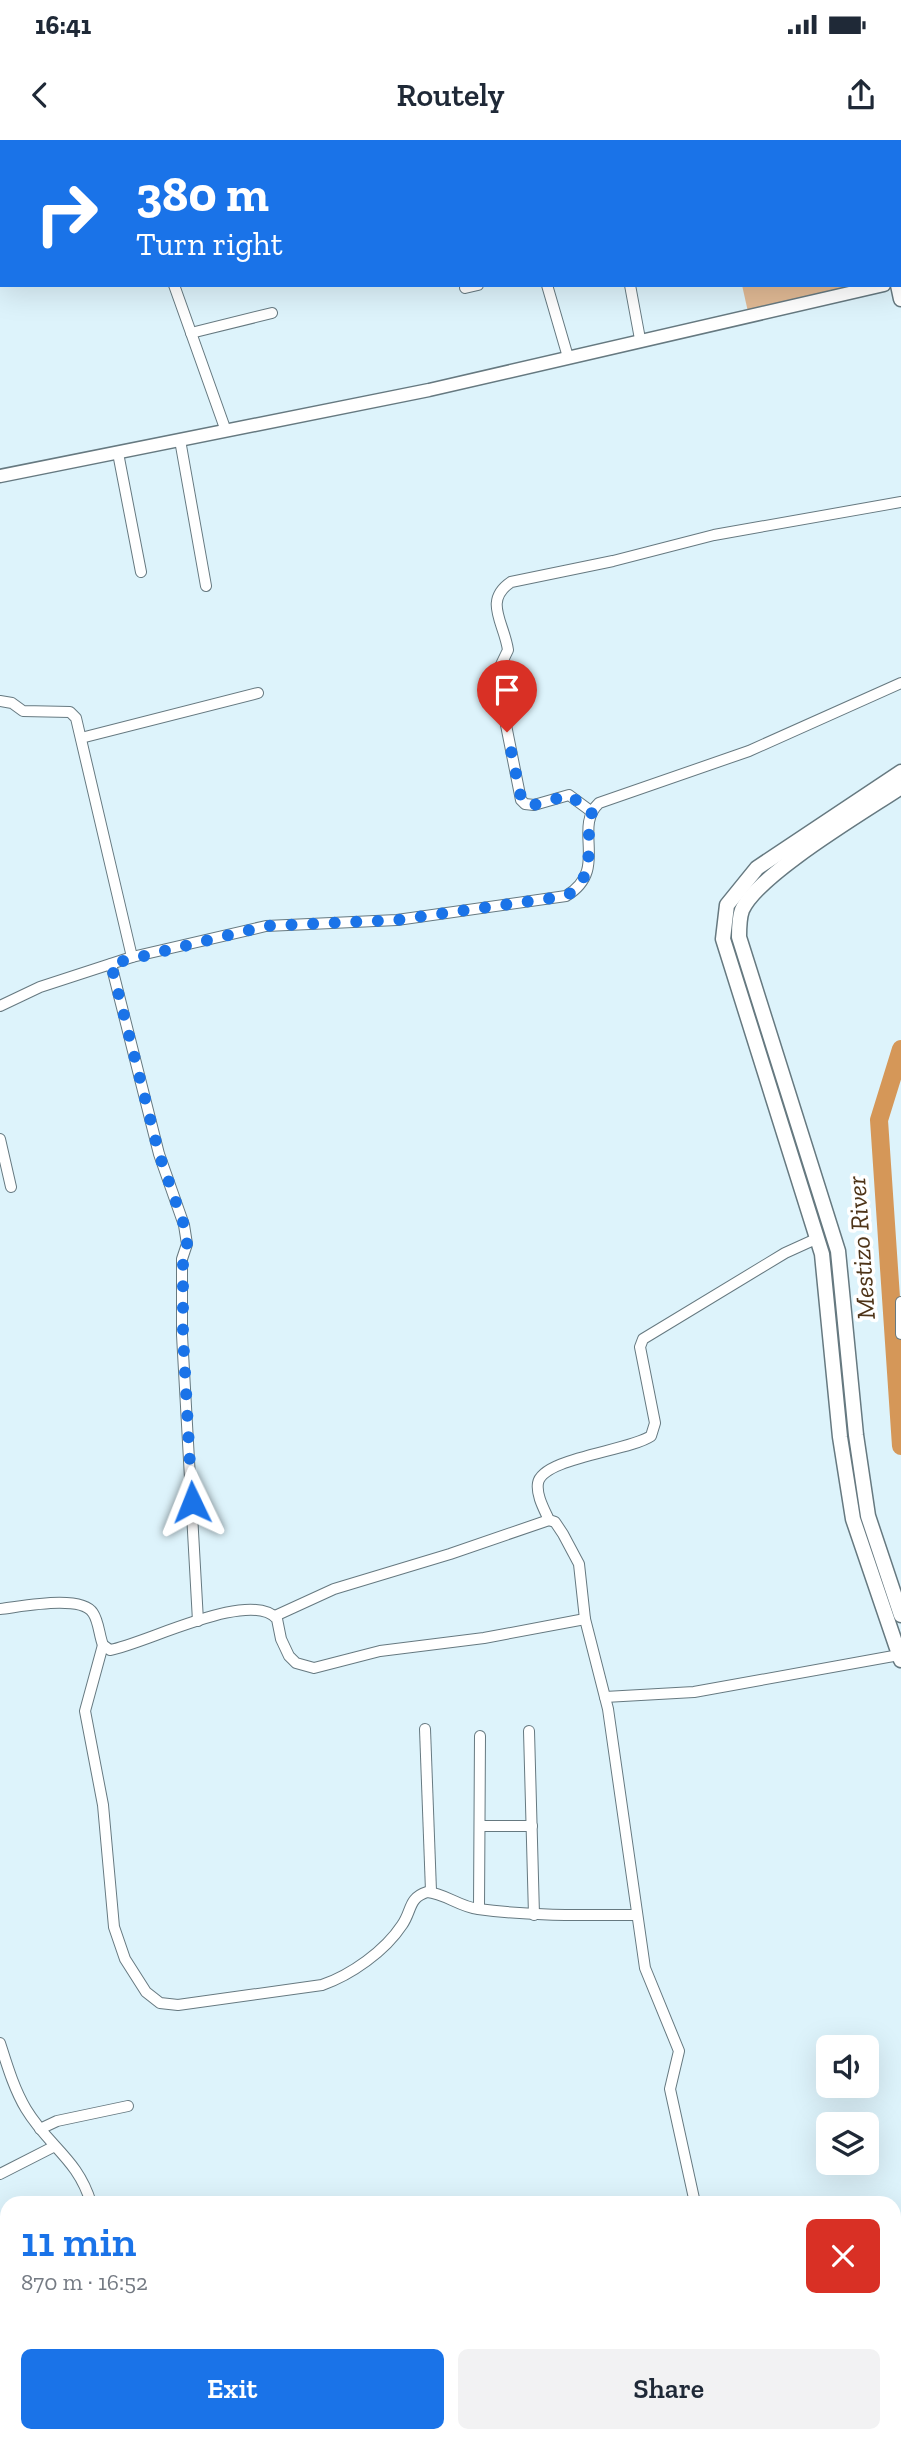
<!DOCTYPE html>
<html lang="en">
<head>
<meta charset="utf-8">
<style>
  :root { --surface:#fff; --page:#f2f2f3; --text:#1f2937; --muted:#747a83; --accent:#1a73e8 }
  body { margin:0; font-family:"Zilla Slab",serif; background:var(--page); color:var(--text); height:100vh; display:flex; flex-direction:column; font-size:26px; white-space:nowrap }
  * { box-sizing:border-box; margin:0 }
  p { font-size:23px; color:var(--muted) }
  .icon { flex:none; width:38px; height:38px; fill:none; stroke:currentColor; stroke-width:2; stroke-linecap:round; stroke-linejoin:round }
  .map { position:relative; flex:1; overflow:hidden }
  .sheet { position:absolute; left:0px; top:2056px; width:901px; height:247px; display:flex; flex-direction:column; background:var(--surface); border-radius:21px 21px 0 0; box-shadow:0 7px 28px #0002 }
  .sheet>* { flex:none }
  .guide { position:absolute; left:0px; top:0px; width:901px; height:147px; box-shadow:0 7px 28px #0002; background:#1a73e8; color:#fff; overflow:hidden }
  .fabs { position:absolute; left:816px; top:1895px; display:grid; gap:14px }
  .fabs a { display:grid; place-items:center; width:63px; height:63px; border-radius:10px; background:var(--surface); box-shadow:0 7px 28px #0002; font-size:35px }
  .pin { position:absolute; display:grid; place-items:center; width:60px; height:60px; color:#fff; margin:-72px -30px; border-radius:50% 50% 50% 0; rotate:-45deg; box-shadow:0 0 7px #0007 }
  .pin .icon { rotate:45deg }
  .me { position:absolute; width:77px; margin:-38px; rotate:358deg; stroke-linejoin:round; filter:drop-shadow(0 0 5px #0008) }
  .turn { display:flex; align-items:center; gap:24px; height:147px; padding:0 21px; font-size:32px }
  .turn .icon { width:91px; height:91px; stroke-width:2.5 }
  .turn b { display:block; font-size:49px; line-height:60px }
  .round { display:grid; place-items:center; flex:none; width:74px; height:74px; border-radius:10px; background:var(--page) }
  .head { display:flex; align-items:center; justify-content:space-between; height:119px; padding:0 21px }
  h1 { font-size:42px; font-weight:600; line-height:52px; color:var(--accent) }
  .action { display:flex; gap:14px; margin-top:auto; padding:14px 21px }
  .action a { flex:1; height:80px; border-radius:10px; background:var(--accent); color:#fff; font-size:28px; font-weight:600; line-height:80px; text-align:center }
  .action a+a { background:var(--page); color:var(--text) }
  .status { display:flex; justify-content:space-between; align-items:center; height:49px; padding:0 35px; background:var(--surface); direction:ltr }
  .status svg { height:19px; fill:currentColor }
  header { display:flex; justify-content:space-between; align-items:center; height:91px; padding:0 21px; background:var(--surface); font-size:32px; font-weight:600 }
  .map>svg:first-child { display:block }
  .green { fill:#e0b994 }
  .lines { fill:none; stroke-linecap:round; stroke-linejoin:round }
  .river { stroke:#d59758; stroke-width:18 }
  .minor-casing { stroke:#667980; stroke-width:12 }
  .tertiary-casing { stroke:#667980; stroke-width:15 }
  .secondary-casing { stroke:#667980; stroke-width:17 }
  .minor { stroke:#fff; stroke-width:10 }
  .tertiary { stroke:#fff; stroke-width:12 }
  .secondary { stroke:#fff; stroke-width:14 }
  .route { stroke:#1a73e8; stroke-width:12; stroke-dasharray:0 21.6 }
  .labels { text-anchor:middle; stroke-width:7; stroke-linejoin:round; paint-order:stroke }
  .water-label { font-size:26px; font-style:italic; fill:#4e3418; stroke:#fff }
</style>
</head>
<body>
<div class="status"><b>16:41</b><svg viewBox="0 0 49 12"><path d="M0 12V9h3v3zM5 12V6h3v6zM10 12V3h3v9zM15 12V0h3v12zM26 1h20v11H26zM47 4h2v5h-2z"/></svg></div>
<header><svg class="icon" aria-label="back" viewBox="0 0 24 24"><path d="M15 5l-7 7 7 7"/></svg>Routely<svg class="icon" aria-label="share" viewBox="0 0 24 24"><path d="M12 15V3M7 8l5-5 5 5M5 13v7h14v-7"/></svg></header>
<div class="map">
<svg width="901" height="2302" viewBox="0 0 901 2302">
  <rect width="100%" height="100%" fill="#ddf3fb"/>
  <!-- green -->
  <g class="green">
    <path d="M688,0H865V2H689Z"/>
    <path d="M742,145H860L748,172Z"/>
  </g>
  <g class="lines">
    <!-- river -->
    <path class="river" d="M901,909L879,980L901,1306"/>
    <defs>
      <g id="minor">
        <path d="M11,0V2"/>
        <path d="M157,0L158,2"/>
        <path d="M167,2L173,0"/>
        <path d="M0,43H2"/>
        <path d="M900,132H901"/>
        <path d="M174,145L226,291"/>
        <path d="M547,145L568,217"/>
        <path d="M630,145L640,199"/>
        <path d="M465,148L478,145"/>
        <path d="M191,193L272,173"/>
        <path d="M180,300L206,446"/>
        <path d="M118,313L141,432"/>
        <path d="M0,561L12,563L23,571L70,572L76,578L132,817"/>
        <path d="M81,598L258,553"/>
        <path d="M592,672L569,655L534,665L525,664L521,660L496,535L508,510C504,482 483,461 511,442L613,421L714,395L901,362"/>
        <path d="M111,824L159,1014L184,1085L187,1104L182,1119V1195L198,1481"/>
        <path d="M0,866L40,847L132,817L266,786L397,780L566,756C610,730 572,688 599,663L749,611L901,543"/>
        <path d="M0,999L11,1047"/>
        <path d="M901,1162V1194"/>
        <path d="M0,1469C20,1467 81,1454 93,1473C99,1482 99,1495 103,1505L110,1510C145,1504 251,1448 277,1479L281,1499L289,1516L296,1523L314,1528L380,1511L484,1498L585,1479"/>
        <path d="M275,1476L334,1449L450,1414L549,1380"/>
        <path d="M103,1505L85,1571L103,1665L114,1787L125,1819L146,1852L160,1863L178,1865L322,1845C351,1835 385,1811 402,1785C412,1771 408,1758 427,1752C444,1753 460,1767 478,1769C530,1776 582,1775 635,1775"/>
        <path d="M605,1557L694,1552L899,1515"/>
        <path d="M425,1589L431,1751"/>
        <path d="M529,1591L534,1775"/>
        <path d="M480,1686H532"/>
        <path d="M479,1769L480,1596"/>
        <path d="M0,1903C7,1925 14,1949 26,1969C49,2007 78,2019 91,2063"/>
        <path d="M40,1989L57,1981L128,1966"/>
        <path d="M0,2034L53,2007"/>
        <path d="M695,2063L670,1949L679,1911L645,1828L608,1569L585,1479L579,1424L563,1394L555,1382L549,1380C544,1369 536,1355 538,1343C542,1318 629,1311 651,1296L655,1283L640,1207L643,1199L785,1113L818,1098"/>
        <path d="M894,2227L901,2245"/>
        <path d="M171,2296L174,2302"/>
        <path d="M419,2302L437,2296"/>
      </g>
      <path id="tertiary" d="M0,336L429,250L884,145"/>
      <g id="secondary">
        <path d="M880,0V2"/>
        <path d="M898,145L901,159"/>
        <path d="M901,632L757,728L727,765L723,799L822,1114L840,1297L853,1379L901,1520"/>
        <path d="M901,647C865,671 758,734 742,770C739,778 739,788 739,797L838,1111L856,1295L868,1376L901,1475"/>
      </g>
    </defs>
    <!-- minor casing -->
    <use href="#minor" class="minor-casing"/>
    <!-- tertiary casing -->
    <use href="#tertiary" class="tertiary-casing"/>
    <!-- secondary casing -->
    <use href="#secondary" class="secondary-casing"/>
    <!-- minor -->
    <use href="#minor" class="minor"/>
    <!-- tertiary -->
    <use href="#tertiary" class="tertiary"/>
    <!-- secondary -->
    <use href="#secondary" class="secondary"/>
  </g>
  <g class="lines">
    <!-- route -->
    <path class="route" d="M192,1362L183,1195V1119L187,1104L184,1085L159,1014L111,824L266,786L397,780L566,756C600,735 583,704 592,672L569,655L534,665L522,662L507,592"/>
  </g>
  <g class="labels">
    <!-- water labels -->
    <g class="water-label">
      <text transform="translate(861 1108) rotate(-94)" y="9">Mestizo River</text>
    </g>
  </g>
</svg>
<div class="fabs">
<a><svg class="icon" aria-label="sound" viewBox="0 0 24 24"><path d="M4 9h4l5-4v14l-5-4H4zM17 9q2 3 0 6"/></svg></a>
<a><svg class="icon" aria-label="layers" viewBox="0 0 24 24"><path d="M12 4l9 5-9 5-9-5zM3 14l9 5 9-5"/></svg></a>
</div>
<div class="pin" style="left:507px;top:592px;background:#d93025"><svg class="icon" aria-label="arrive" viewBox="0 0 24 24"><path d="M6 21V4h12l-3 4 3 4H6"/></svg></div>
<svg class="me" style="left:192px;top:1362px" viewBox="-20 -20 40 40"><path d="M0-17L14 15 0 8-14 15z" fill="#1a73e8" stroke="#fff" stroke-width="4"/></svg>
<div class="guide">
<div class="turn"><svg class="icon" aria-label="right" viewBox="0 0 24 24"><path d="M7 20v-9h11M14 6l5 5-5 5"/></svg><div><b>380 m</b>Turn right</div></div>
</div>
<section class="sheet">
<div class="head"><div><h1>11 min</h1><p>870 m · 16:52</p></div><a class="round" style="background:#d93025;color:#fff"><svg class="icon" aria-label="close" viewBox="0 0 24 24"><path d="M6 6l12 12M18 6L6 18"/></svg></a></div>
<div class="action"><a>Exit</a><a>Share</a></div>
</section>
</div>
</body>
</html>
